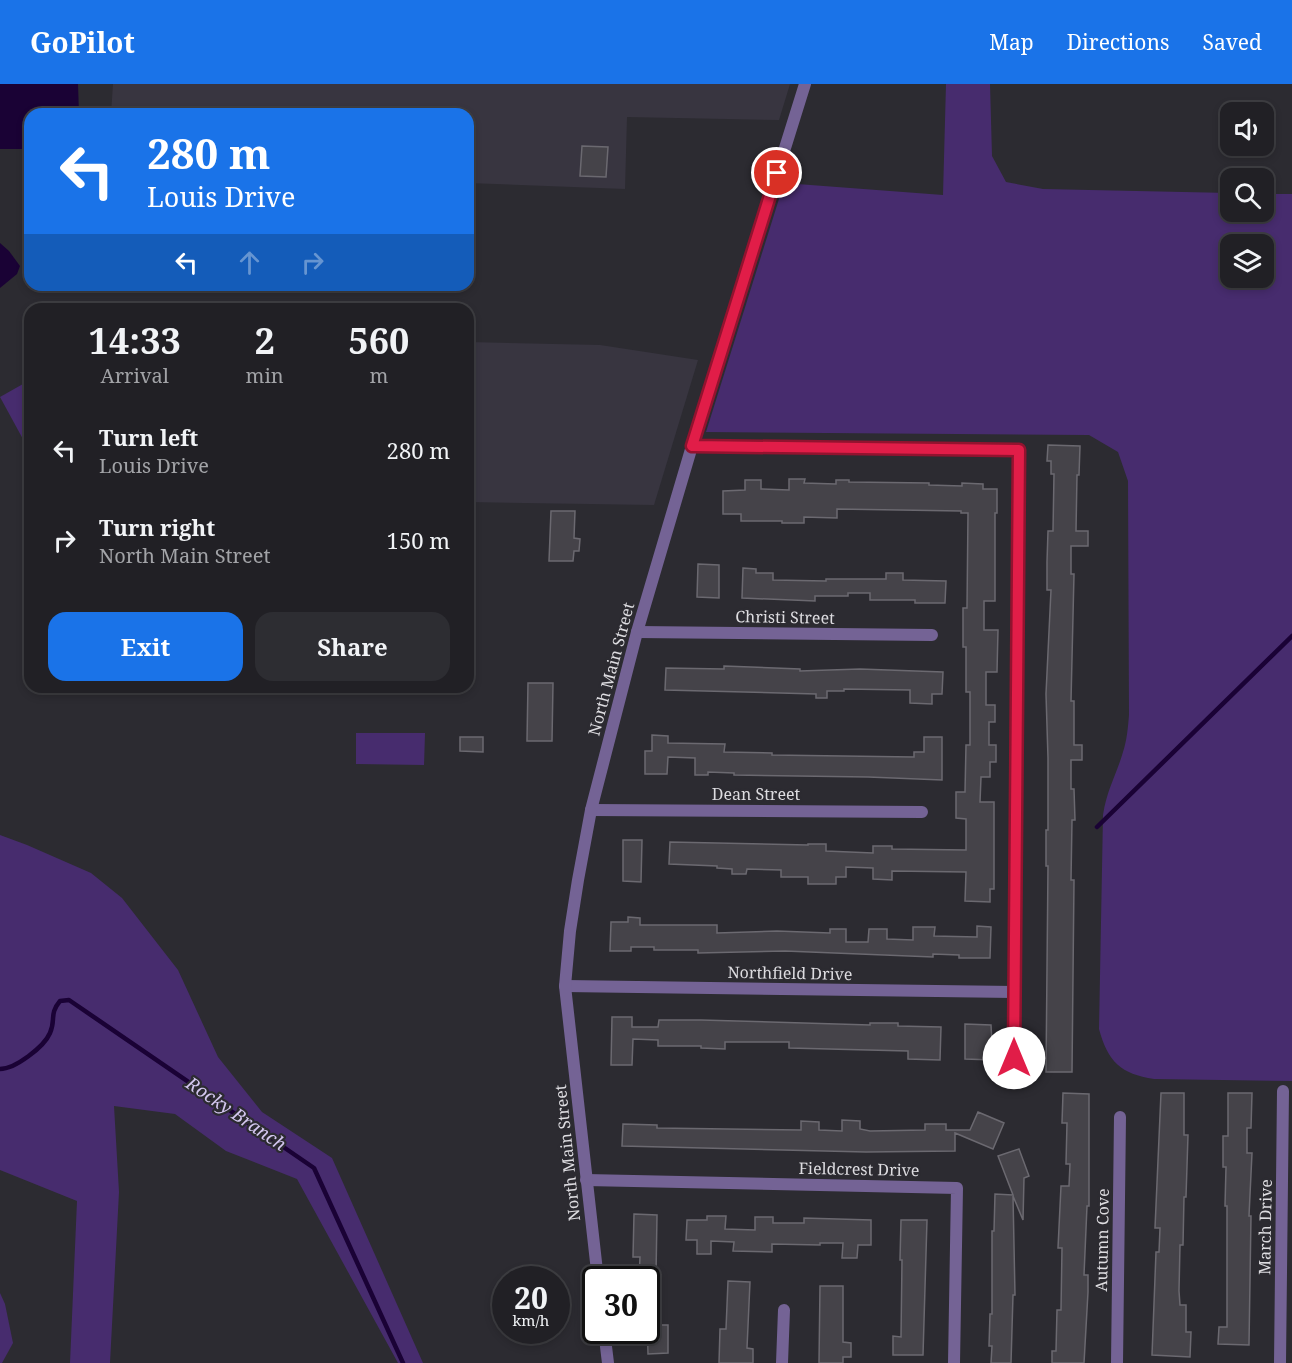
<!DOCTYPE html>
<html lang="en">
<head>
<meta charset="utf-8">
<style>
  :root { --surface:#212025; --page:#2d2d32; --text:#f1f3f6; --muted:#a2a3a7; --line:#3e3e42; --accent:#1a73e8 }
  body { margin:0; font-family:"Noto Serif",serif; background:var(--page); color:var(--text); height:100vh; display:flex; flex-direction:column; font-size:22px; white-space:nowrap }
  * { box-sizing:border-box; margin:0 }
  p { font-size:20px; color:var(--muted) }
  .icon { flex:none; width:33px; height:33px; fill:none; stroke:currentColor; stroke-width:2; stroke-linecap:round; stroke-linejoin:round }
  .map { position:relative; flex:1; overflow:hidden }
  .side { position:absolute; left:24px; top:219px; width:450px; height:390px; display:flex; flex-direction:column; background:var(--surface); border-radius:18px; box-shadow:0 3px 9px #0003,0 0 0 2px var(--line) }
  .side>* { flex:none }
  .top-card { position:absolute; left:24px; top:24px; width:450px; height:183px; border-radius:18px; box-shadow:0 3px 9px #0003,0 0 0 2px var(--line); background:#1a73e8; color:#fff; overflow:hidden }
  .tools { position:absolute; left:1220px; top:18px; display:grid; gap:12px }
  .tools a { display:grid; place-items:center; width:54px; height:54px; border-radius:12px; background:var(--surface); box-shadow:0 3px 9px #0003,0 0 0 2px var(--line); font-size:30px }
  .speed { position:absolute; left:492px; top:1182px; display:flex; gap:12px; font-size:30px; font-weight:700; text-align:center }
  .speed>* { display:grid; place-content:center; width:78px; height:78px; border-radius:50%; background:var(--surface); box-shadow:0 3px 9px #0003,0 0 0 2px var(--line); line-height:1 }
  .speed small { font-size:15px; font-weight:400 }
  .speed .limit { border:3px solid #111; border-radius:9px; background:#fff; color:#111 }
  .pin { position:absolute; display:grid; place-items:center; width:51px; height:51px; color:#fff; margin:-26px; border:3px solid #fff; border-radius:50%; box-shadow:0 2px 6px #0007 }
  .me { position:absolute; width:66px; margin:-33px; rotate:0deg; stroke-linejoin:round; filter:drop-shadow(0 0 4px #0008) }
  .turn { display:flex; align-items:center; gap:21px; height:126px; padding:0 24px; font-size:27px }
  .turn .icon { width:78px; height:78px; stroke-width:2.5 }
  .turn b { display:block; font-size:42px; line-height:51px }
  .lanes { display:flex; align-items:center; height:57px; padding:0 24px; background:#0003; justify-content:center; gap:30px; direction:ltr }
  .lanes .off { opacity:.35 }
  .eta { display:flex; justify-content:space-evenly; align-items:center; height:102px; text-align:center }
  .eta b { font-size:36px; font-weight:700; line-height:42px }
  .button { display:flex; gap:12px; margin-top:auto; padding:12px 24px }
  .button a { flex:1; height:69px; border-radius:18px; background:var(--accent); color:#fff; font-size:24px; font-weight:700; line-height:69px; text-align:center }
  .button a+a { background:var(--page); color:var(--text) }
  ul { padding:0; list-style:none }
  li { display:flex; align-items:center; gap:18px; height:90px; padding:0 24px }
  li div { flex:1 }
  li b { display:block; font-size:22px }
  li em { font-style:normal }
  header { display:flex; align-items:center; gap:36px; box-sizing:border-box; height:84px; padding:0 30px; background:var(--accent); color:#fff }
  header strong { font-size:28px }
  nav { display:flex; gap:33px; margin-inline-start:auto; font-size:21px }
  .map>svg:first-child { display:block }
  .built { fill:#383540 }
  .green { fill:#472c6e; fill-rule:evenodd }
  .water { fill:#1a0235 }
  .lines { fill:none; stroke-linecap:round; stroke-linejoin:round }
  .stream { stroke:#1a0235; stroke-width:4.5 }
  .building { fill:#454349; stroke:#6b6970; stroke-width:1.5 }
  .minor { stroke:#746395; stroke-width:12 }
  .tertiary { stroke:#746395; stroke-width:12 }
  .route-casing { stroke:#92132f; stroke-width:15 }
  .route { stroke:#e11d48; stroke-width:10 }
  .labels { text-anchor:middle; stroke-width:4.5; stroke-linejoin:round; paint-order:stroke }
  .street-label { font-size:16px; fill:#dddce0; stroke:#2c2b31 }
  .water-label { font-size:18px; font-style:italic; fill:#d3c6ef; stroke:#2c2b31 }
</style>
</head>
<body>
<header>
<strong>GoPilot</strong>
<nav><a>Map</a><a>Directions</a><a>Saved</a></nav>
</header>
<div class="map">
<svg width="1292" height="1279" viewBox="0 0 1292 1279">
  <rect width="100%" height="100%" fill="#2c2b31"/>
  <!-- built -->
  <g class="built">
    <path d="M113,0H790L779,36L627,33L625,105L468,99V30H111Z"/>
    <path d="M468,258L600,261L698,276L654,421L468,418Z"/>
  </g>
  <!-- green -->
  <g class="green">
    <path d="M946,0H990L992,72L1006,98L1043,105L1230,109V128H1263V110H1292V997L1154,995C1121,990 1108,978 1099,945L1103,731C1107,705 1116,692 1123,668C1127,656 1128,643 1129,631L1128,397L1118,368L1089,351L706,348L784,99L943,111ZM1263,160V194H1230V160Z"/>
    <path d="M30,296V368L0,313Z"/>
    <path d="M356,649H425L424,681L356,680Z"/>
    <path d="M0,751L27,761L91,789L122,814L178,886L218,973L262,1028L332,1074L423,1279H398L297,1095L226,1067L175,1030L114,1022L119,1108L110,1279H70L77,1117L0,1086Z"/>
    <path d="M0,1209L5,1220L13,1259L2,1279H0Z"/>
  </g>
  <!-- water -->
  <g class="water">
    <path d="M0,0H78L79,30H30V65H0Z"/>
    <path d="M0,159L9,167L20,182L17,190L0,204Z"/>
  </g>
  <g class="lines">
    <!-- stream -->
    <g class="stream">
      <path d="M1097,743L1292,552"/>
      <path d="M0,985C15,985 44,963 50,949C56,936 49,930 60,917L69,916L314,1084L403,1279"/>
    </g>
  </g>
  <!-- building -->
  <g class="building">
    <path d="M582,62L608,63L606,93L580,92Z"/>
    <path d="M1048,361L1080,362L1079,391H1077L1076,447H1088V462H1071V490H1074L1071,617H1074V661H1082V676H1071V705H1074L1075,736H1072L1071,796H1074L1072,988H1046L1048,782H1046V746H1048V674L1046,610L1051,506H1047V478L1048,447H1053L1054,390H1051V377H1047Z"/>
    <path d="M789,395H805L804,399L836,400V396H849V398L929,399V401L962,402V399L983,400V405H997V429H995V517H984V546H998L997,588H986V621H995V638H989V661H996V678H990V693H981L980,718H994V805H990V818L965,817L966,788L892,787V796L873,795V784L846,783V793H836V800H808V793H781V786L747,785L746,790H732V785L717,784V782L669,780L670,758L808,761V760H826V767L873,769V762H892V765L966,766V735L956,734V708H965L966,661H970V608H966V563H963V524H967L968,429H961V427L837,425V434L804,433V439H782V437H741V430H723V407L745,406V396H761V405L789,406Z"/>
    <path d="M551,427H575L574,454L580,455L579,467H574L573,477H549Z"/>
    <path d="M698,480L719,481V514L697,513Z"/>
    <path d="M743,484L756,485V489H773V496L826,497V495H886V489H903V496L946,497L945,519H915V516H870V509H848V512H815V517L742,514Z"/>
    <path d="M724,582L800,585V587L860,585L943,588L942,610H932V620L910,619V606L844,605V607H827V614H816V610L665,606L666,584L724,585Z"/>
    <path d="M528,599H553L552,657H527Z"/>
    <path d="M652,651L668,652V659L725,660L724,668L772,669V671L914,673V668H924V653H942V696L868,693L734,691V689L708,688V691H695V674L668,673L667,690H645V667H652Z"/>
    <path d="M460,653H483V668L460,667Z"/>
    <path d="M623,756H642L641,798L623,797Z"/>
    <path d="M628,833L640,834V841H717V849L777,847L830,849V845H846V858H868L869,845H887V855L913,856V843H935L934,852L977,853V842L991,843L990,874H959V871L933,870V873L785,867L698,869V866H654V863H631V867H610L611,838H628Z"/>
    <path d="M612,933H632V943H658L659,936H701L870,941V939H898V942L941,943L940,976L908,975V967L789,964V958H725V965L701,964V962H658V956L633,955L632,981H611Z"/>
    <path d="M965,940L991,941L993,976L965,975Z"/>
    <path d="M1063,1009L1089,1010V1122H1087L1084,1191H1088V1208L1084,1279H1052V1267H1056L1057,1226H1061L1062,1164H1058L1061,1102H1069L1070,1080H1066L1067,1039H1062Z"/>
    <path d="M1161,1009H1184V1051H1188L1186,1113H1184L1183,1161H1180L1179,1207L1180,1221H1186V1248H1191L1190,1273L1152,1271L1156,1168H1159L1160,1144H1155Z"/>
    <path d="M1228,1009H1252L1251,1044H1247V1069H1252L1249,1132H1251L1249,1261L1218,1260L1219,1243H1227V1122H1225L1226,1083H1223V1052H1228Z"/>
    <path d="M978,1028L1004,1039L993,1065L955,1049V1067L866,1068L622,1062L623,1040L657,1041V1044L801,1046V1037L819,1038V1046L842,1047V1036L860,1037V1045L870,1047L925,1046V1040H946V1046H970Z"/>
    <path d="M1019,1065L1029,1092L1024,1094L1023,1136L1013,1112L1015,1211H1013L1011,1279H991L992,1262H989L990,1230H992V1147H994L995,1110L1013,1111L998,1072Z"/>
    <path d="M634,1130L657,1131L656,1191H661L660,1241H668V1269L648,1270L646,1196H639L640,1173H633Z"/>
    <path d="M707,1132H726L725,1145L755,1146V1133H773V1139H804V1134L871,1136V1161H858L857,1174H842L843,1159H820V1161L772,1160V1168L733,1167L734,1158L711,1157V1170H697V1156H686L687,1136H707Z"/>
    <path d="M901,1136H927L923,1271H893V1252L901,1253L902,1176H900Z"/>
    <path d="M728,1197L750,1198L747,1264L753,1265V1279H719L720,1245H726Z"/>
    <path d="M820,1202H843V1258L851,1259V1273H843V1279H819Z"/>
  </g>
  <g class="lines">
    <!-- minor -->
    <g class="minor">
      <path d="M692,362L1019,366L1013,996"/>
      <path d="M637,548L932,551"/>
      <path d="M591,726L922,728"/>
      <path d="M565,902L1014,908"/>
      <path d="M586,1096L957,1104L954,1279"/>
      <path d="M782,1279L784,1226"/>
      <path d="M1117,1279L1120,1033"/>
      <path d="M1280,1279L1283,1007"/>
    </g>
    <!-- tertiary -->
    <g class="tertiary">
      <path d="M598,1196L565,902L570,847L578,796L591,726L637,548L692,362L805,0"/>
      <path d="M604,1246L608,1279"/>
    </g>
  </g>
  <g class="lines">
    <defs>
      <path id="route" d="M777,89L692,362L1019,366L1014,974"/>
    </defs>
    <!-- route casing -->
    <use href="#route" class="route-casing"/>
    <!-- route -->
    <use href="#route" class="route"/>
  </g>
  <g class="labels">
    <!-- street labels -->
    <g class="street-label">
      <text transform="translate(785 533) rotate(1)" y="6">Christi Street</text>
      <text transform="translate(611 585) rotate(-75)" y="6">North Main Street</text>
      <text x="756" y="716">Dean Street</text>
      <text transform="translate(790 889) rotate(1)" y="6">Northfield Drive</text>
      <text transform="translate(567 1069) rotate(-96)" y="6">North Main Street</text>
      <text transform="translate(859 1085) rotate(1)" y="6">Fieldcrest Drive</text>
      <text transform="translate(1265 1143) rotate(-89)" y="6">March Drive</text>
      <text transform="translate(1102 1156) rotate(-89)" y="6">Autumn Cove</text>
    </g>
    <!-- water labels -->
    <g class="water-label">
      <text transform="translate(236 1030) rotate(34)" y="6">Rocky Branch</text>
    </g>
  </g>
</svg>
<div class="tools">
<a><svg class="icon" aria-label="sound" viewBox="0 0 24 24"><path d="M4 9h4l5-4v14l-5-4H4zM17 9q2 3 0 6"/></svg></a>
<a><svg class="icon" aria-label="search" viewBox="0 0 24 24"><circle cx="10" cy="10" r="6"/><path d="M15 15l6 6"/></svg></a>
<a><svg class="icon" aria-label="layers" viewBox="0 0 24 24"><path d="M12 4l9 5-9 5-9-5zM3 14l9 5 9-5"/></svg></a>
</div>
<div class="speed"><div>20<small>km/h</small></div><div class="limit">30</div></div>
<div class="pin" style="left:777px;top:89px;background:#d93025"><svg class="icon" aria-label="arrive" viewBox="0 0 24 24"><path d="M6 21V4h12l-3 4 3 4H6"/></svg></div>
<svg class="me" style="left:1014px;top:974px" viewBox="-20 -20 40 40"><circle r="19" fill="#fff"/><path d="M0-13L10 11 0 6-10 11z" fill="#e11d48"/></svg>
<div class="top-card">
<div class="turn"><svg class="icon" aria-label="left" viewBox="0 0 24 24"><path d="M17 20v-9H6M10 6l-5 5 5 5"/></svg><div><b>280 m</b>Louis Drive</div></div>
<div class="lanes"><svg class="icon" aria-label="left" viewBox="0 0 24 24"><path d="M17 20v-9H6M10 6l-5 5 5 5"/></svg><svg class="icon off" aria-label="ahead" viewBox="0 0 24 24"><path d="M12 20V5M6 11l6-6 6 6"/></svg><svg class="icon off" aria-label="right" viewBox="0 0 24 24"><path d="M7 20v-9h11M14 6l5 5-5 5"/></svg></div>
</div>
<section class="side">
<div class="eta">
<div><b>14:33</b><p>Arrival</p></div>
<div><b>2</b><p>min</p></div>
<div><b>560</b><p>m</p></div>
</div>
<ul>
<li><svg class="icon" aria-label="left" viewBox="0 0 24 24"><path d="M17 20v-9H6M10 6l-5 5 5 5"/></svg><div><b>Turn left</b><p>Louis Drive</p></div><em>280 m</em></li>
<li><svg class="icon" aria-label="right" viewBox="0 0 24 24"><path d="M7 20v-9h11M14 6l5 5-5 5"/></svg><div><b>Turn right</b><p>North Main Street</p></div><em>150 m</em></li>
</ul>
<div class="button"><a>Exit</a><a>Share</a></div>
</section>
</div>
</body>
</html>
